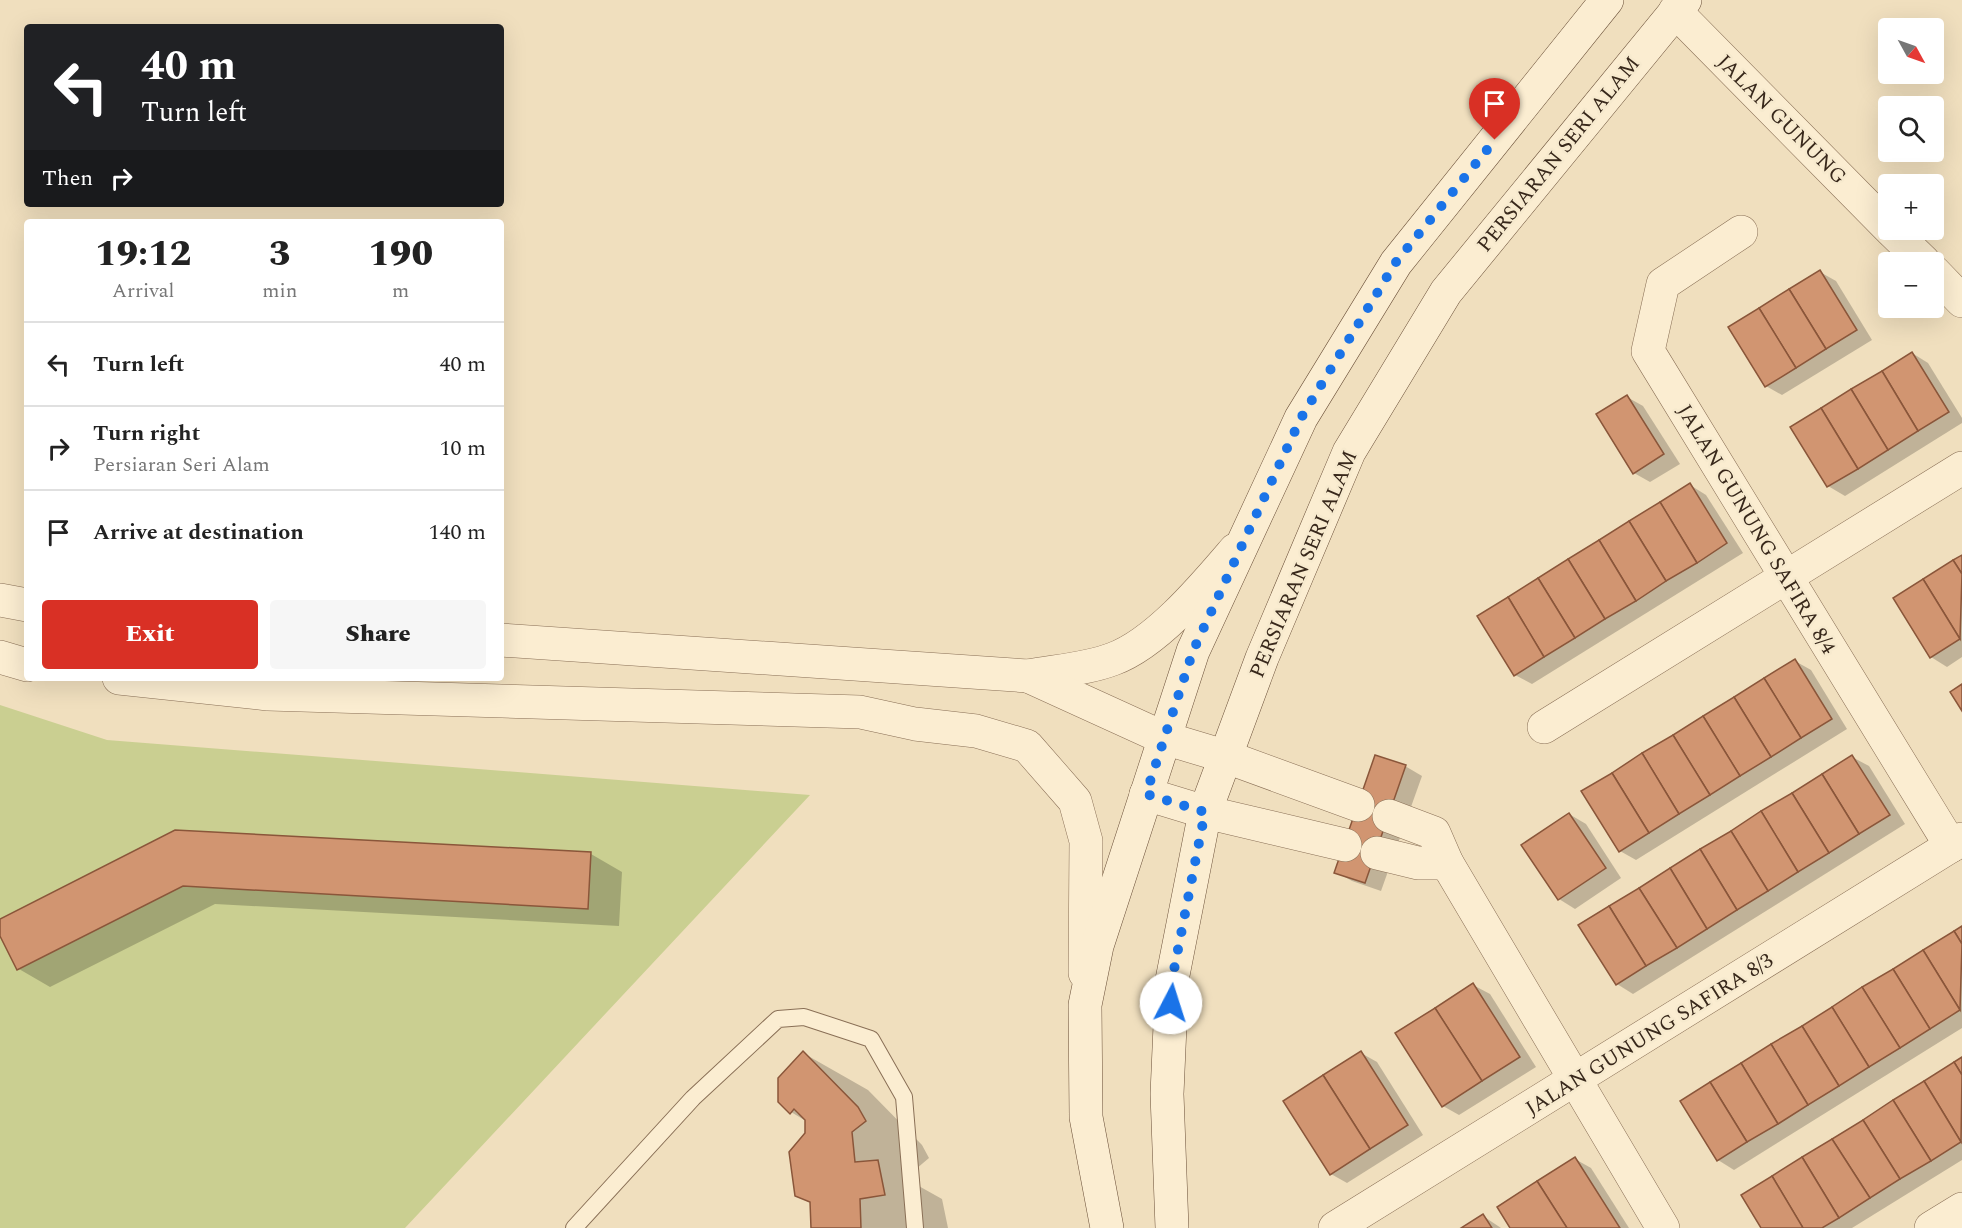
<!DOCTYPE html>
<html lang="en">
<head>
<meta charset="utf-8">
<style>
  :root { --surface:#fff; --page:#f6f6f6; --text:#222; --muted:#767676; --line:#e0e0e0; --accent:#d93025 }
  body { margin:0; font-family:Spectral,serif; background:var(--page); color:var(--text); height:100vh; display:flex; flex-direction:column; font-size:22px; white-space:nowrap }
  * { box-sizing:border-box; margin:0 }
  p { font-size:20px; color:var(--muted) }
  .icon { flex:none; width:33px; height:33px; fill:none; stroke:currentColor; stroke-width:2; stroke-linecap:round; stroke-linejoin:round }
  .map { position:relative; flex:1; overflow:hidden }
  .panel { position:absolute; left:24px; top:219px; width:480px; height:462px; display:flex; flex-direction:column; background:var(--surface); border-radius:6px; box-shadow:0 6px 24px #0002 }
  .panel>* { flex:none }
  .guide { position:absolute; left:24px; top:24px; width:480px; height:183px; border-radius:6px; box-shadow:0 6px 24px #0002; background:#202124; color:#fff; overflow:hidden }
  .needle { width:39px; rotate:130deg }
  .fabs { position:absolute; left:1878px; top:18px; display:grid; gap:12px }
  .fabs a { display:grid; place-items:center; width:66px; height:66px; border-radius:6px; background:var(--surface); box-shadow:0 6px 24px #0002; font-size:30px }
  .pin { position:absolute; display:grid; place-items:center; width:51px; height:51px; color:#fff; margin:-62px -26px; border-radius:50% 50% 50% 0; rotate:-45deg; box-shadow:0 0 6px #0007 }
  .pin .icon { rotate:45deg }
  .me { position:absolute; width:66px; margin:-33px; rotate:5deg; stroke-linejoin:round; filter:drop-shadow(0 0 4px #0008) }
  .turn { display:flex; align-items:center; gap:21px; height:126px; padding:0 18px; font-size:27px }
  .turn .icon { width:78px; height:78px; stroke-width:2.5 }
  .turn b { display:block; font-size:42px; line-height:51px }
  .then { display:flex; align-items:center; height:57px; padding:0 18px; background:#0003; gap:12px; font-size:22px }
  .eta { display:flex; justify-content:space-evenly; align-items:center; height:102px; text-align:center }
  .eta b { font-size:36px; font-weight:800; line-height:42px }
  .primary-button { display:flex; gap:12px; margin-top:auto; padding:12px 18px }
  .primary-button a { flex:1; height:69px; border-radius:6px; background:var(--accent); color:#fff; font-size:24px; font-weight:800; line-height:69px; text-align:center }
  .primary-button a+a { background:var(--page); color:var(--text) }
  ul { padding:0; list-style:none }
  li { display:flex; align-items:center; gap:18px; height:84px; padding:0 18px; border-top:2px solid var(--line) }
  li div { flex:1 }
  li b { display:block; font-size:22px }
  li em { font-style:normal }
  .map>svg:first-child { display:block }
  .green { fill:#cacf91 }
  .shadow { fill:#0003 }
  .building { fill:#d19571; stroke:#8a563a; stroke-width:1.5 }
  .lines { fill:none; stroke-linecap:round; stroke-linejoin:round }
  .service-casing { stroke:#896f56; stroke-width:18 }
  .minor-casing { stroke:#896f56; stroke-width:34 }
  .tertiary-casing { stroke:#896f56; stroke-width:34 }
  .secondary-casing { stroke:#6b5039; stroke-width:34 }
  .service { stroke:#fbedd1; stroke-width:16 }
  .minor { stroke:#fbedd1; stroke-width:33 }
  .tertiary { stroke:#fbedd1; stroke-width:33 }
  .secondary { stroke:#fbedd1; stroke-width:33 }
  .route { stroke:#1a73e8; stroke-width:10; stroke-dasharray:0 18 }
  .labels { text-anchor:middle; stroke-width:5; stroke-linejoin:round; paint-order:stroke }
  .street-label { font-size:21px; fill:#38281b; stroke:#f7eace }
</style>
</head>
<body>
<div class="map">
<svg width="1962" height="1228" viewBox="0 0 1962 1228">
  <rect width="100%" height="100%" fill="#f0dfbe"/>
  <!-- green -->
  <path class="green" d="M0,705L107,740L810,795L405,1228H0Z"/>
  <!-- shadow -->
  <g class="shadow">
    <path d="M1820,272L1836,281L1872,340L1782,395L1766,386Z"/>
    <path d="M1912,353L1928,363L1962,418V423L1845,496L1828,486L1792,428Z"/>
    <path d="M1627,397L1643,406L1680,464L1650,482L1634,473Z"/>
    <path d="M1690,485L1706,495L1743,553L1532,684L1515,675Z"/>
    <path d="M1962,557V657L1947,667L1931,657Z"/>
    <path d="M1795,661L1811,670L1847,729L1636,860L1620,851Z"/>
    <path d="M1852,757L1869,766L1905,824L1633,994L1617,984Z"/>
    <path d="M1405,766L1422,776L1381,891L1352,881L1336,872Z"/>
    <path d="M1569,814L1586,824L1621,878L1575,909L1559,899Z"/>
    <path d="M175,831L591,854L622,872L619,926L215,904L50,987L19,969L0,932V921Z"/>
    <path d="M1962,927V1028L1734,1170L1718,1160Z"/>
    <path d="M1473,985L1490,994L1536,1067L1459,1115L1443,1106Z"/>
    <path d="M803,1053L868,1090L922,1145L929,1158L916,1169L917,1185L942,1199L948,1228H813L812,1204L797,1195L806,1121L791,1112Z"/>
    <path d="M1361,1053L1377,1062L1423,1135L1347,1183L1331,1174Z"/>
    <path d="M1962,1060V1160L1852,1228H1763Z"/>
    <path d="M1575,1159L1591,1168L1629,1228H1512Z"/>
    <path d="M1483,1216L1501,1228H1464Z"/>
  </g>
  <!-- building -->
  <g class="building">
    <path d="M1820,270L1857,330L1826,349L1789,289Z"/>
    <path d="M1789,289L1826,349L1796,368L1759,308Z"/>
    <path d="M1759,308L1796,368L1765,387L1728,327Z"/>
    <path d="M1912,352L1949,412L1918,431L1882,371Z"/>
    <path d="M1882,371L1918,431L1888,450L1851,389Z"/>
    <path d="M1851,389L1888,450L1858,469L1821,408Z"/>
    <path d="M1627,395L1664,454L1633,474L1596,414Z"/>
    <path d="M1821,408L1858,469L1827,487L1790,427Z"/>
    <path d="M1690,483L1727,543L1697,563L1660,502Z"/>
    <path d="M1660,502L1697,563L1666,581L1629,521Z"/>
    <path d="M1629,521L1666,581L1636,601L1599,540Z"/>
    <path d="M1599,540L1636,601L1605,619L1568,559Z"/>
    <path d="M1962,555V574L1953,560Z"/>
    <path d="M1568,559L1605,619L1575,638L1538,578Z"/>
    <path d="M1953,560L1962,574L1960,639L1923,579Z"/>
    <path d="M1538,578L1575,638L1544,657L1508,597Z"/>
    <path d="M1923,579L1960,639L1930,658L1893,598Z"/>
    <path d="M1508,597L1544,657L1514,676L1477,616Z"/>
    <path d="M1795,659L1832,719L1801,738L1764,678Z"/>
    <path d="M1764,678L1801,738L1771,757L1734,697Z"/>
    <path d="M1962,684V711L1950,692Z"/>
    <path d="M1734,697L1771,757L1740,776L1703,716Z"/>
    <path d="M1703,716L1740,776L1710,795L1673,735Z"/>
    <path d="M1673,735L1710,795L1679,814L1642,753Z"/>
    <path d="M1642,753L1679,814L1649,833L1612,773Z"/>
    <path d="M1375,755L1406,765L1365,883L1334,873Z"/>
    <path d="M1852,755L1890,815L1859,834L1822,774Z"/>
    <path d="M1612,773L1649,833L1619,852L1581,791Z"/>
    <path d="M1822,774L1859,834L1829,853L1792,793Z"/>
    <path d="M1792,793L1829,853L1798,872L1761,811Z"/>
    <path d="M1761,811L1798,872L1768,891L1731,831Z"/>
    <path d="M1569,813L1606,868L1558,900L1521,845Z"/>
    <path d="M175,830L591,852L588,909L183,886L17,970L0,936V919Z"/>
    <path d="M1731,831L1768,891L1737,910L1700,849Z"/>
    <path d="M1700,849L1737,910L1707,929L1670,868Z"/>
    <path d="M1670,868L1707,929L1677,948L1639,888Z"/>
    <path d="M1639,888L1677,948L1646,966L1609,906Z"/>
    <path d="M1609,906L1646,966L1616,985L1578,925Z"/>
    <path d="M1962,926V944L1954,931Z"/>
    <path d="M1954,931L1962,944L1960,1010L1923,950Z"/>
    <path d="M1923,950L1960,1010L1930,1029L1893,969Z"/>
    <path d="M1893,969L1930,1029L1900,1048L1862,987Z"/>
    <path d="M1473,983L1520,1057L1482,1081L1435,1008Z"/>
    <path d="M1862,987L1900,1048L1869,1067L1832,1007Z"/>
    <path d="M1832,1007L1869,1067L1839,1086L1802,1026Z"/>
    <path d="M1435,1008L1482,1081L1442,1107L1395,1033Z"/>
    <path d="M1802,1026L1839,1086L1808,1105L1771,1044Z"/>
    <path d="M1771,1044L1808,1105L1778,1124L1741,1063Z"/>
    <path d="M803,1051L858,1107L866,1121L852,1132L855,1162L878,1160L885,1195L860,1199L861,1228H811L810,1202L795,1196L789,1152L805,1133V1120L794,1109L790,1114L778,1102V1078Z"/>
    <path d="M1361,1051L1408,1125L1370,1149L1323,1075Z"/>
    <path d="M1962,1057V1075L1954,1062Z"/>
    <path d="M1954,1062L1962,1075L1961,1142L1924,1081Z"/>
    <path d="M1741,1063L1778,1124L1747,1142L1710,1082Z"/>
    <path d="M1323,1075L1370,1149L1330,1175L1283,1101Z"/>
    <path d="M1924,1081L1961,1142L1931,1161L1893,1100Z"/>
    <path d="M1710,1082L1747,1142L1717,1161L1680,1101Z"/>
    <path d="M1893,1100L1931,1161L1900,1179L1863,1120Z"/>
    <path d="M1863,1120L1900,1179L1870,1198L1832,1139Z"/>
    <path d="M1832,1139L1870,1198L1839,1218L1802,1157Z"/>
    <path d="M1575,1157L1620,1228H1567L1537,1181Z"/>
    <path d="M1802,1157L1839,1218L1822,1228H1803L1772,1176Z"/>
    <path d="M1772,1176L1803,1228H1761L1741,1195Z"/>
    <path d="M1537,1181L1567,1228H1510L1497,1207Z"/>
    <path d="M1483,1214L1492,1228H1461Z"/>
  </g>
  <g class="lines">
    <defs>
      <path id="service" d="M574,1228L693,1098L778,1019L804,1017L871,1039L904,1097L915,1228"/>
      <g id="minor">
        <path d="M1741,232L1663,284L1648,351L1951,846"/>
        <path d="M0,600L27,605"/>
        <path d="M501,640L1028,676C1055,671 1087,669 1113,659C1157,643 1205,585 1235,550"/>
        <path d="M0,657L27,665"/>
        <path d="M1028,676L1164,738L1224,756L1358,805"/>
        <path d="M119,678L268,694L860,712L915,724L976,731L1027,746L1075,801L1086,841L1085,973"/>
        <path d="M1544,727L1962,468"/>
        <path d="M1146,794L1205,812L1345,845"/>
        <path d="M1389,816L1434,833L1447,863L1663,1228"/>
        <path d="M1377,853L1418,863H1447"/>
        <path d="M1335,1228L1962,839"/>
        <path d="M1931,1228L1962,1209"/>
      </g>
      <g id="tertiary">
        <path d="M1675,11L1888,227"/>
        <path d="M1891,230L1924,262"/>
        <path d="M1934,272L1962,301"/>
      </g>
      <g id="secondary">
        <path d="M1107,1228L1086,1117L1085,1005L1097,946L1193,651L1301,418L1396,263L1607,0"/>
        <path d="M1172,1228L1167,1094L1172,980L1205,812L1262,658L1349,452L1446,292L1685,0"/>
      </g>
    </defs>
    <!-- service casing -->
    <use href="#service" class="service-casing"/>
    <!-- minor casing -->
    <use href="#minor" class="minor-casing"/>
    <!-- tertiary casing -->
    <use href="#tertiary" class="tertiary-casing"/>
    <!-- secondary casing -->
    <use href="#secondary" class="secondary-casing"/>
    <!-- service -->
    <use href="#service" class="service"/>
    <!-- minor -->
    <use href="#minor" class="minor"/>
    <!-- tertiary -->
    <use href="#tertiary" class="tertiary"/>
    <!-- secondary -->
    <use href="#secondary" class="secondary"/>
  </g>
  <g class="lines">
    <!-- route -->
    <path class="route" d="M1171,1003L1172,980L1205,812L1146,794L1193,651L1301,418L1396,262L1495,140"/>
  </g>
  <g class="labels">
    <!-- street labels -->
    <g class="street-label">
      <text transform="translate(1782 119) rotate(45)" y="7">JALAN GUNUNG</text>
      <text transform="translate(1558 154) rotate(-51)" y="7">PERSIARAN SERI ALAM</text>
      <text transform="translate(1757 529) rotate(59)" y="7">JALAN GUNUNG SAFIRA 8/4</text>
      <text transform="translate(1303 564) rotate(-67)" y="7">PERSIARAN SERI ALAM</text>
      <text transform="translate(1649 1034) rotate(-32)" y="7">JALAN GUNUNG SAFIRA 8/3</text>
    </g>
  </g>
</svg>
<div class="fabs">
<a><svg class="needle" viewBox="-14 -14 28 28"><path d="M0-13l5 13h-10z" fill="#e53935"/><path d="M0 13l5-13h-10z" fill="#767676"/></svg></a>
<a><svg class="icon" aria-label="search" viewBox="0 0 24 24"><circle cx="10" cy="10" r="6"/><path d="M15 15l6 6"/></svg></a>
<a>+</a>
<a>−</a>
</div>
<div class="pin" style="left:1495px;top:140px;background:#d93025"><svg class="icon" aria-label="arrive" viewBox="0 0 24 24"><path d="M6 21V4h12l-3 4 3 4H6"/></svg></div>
<svg class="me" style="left:1171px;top:1003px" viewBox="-20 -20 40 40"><circle r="19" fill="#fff"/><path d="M0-13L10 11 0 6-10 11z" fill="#1a73e8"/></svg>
<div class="guide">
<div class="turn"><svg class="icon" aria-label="left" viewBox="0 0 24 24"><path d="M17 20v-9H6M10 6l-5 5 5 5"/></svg><div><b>40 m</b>Turn left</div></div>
<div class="then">Then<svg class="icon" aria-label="right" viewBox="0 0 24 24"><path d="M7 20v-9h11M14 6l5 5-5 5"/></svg></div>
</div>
<section class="panel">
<div class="eta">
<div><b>19:12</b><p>Arrival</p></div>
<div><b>3</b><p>min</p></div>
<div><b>190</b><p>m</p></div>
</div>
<ul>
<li><svg class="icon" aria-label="left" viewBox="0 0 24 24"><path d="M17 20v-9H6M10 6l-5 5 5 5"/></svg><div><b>Turn left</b></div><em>40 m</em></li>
<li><svg class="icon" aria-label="right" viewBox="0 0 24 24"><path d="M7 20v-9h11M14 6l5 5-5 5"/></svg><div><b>Turn right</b><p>Persiaran Seri Alam</p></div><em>10 m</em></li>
<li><svg class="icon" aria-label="arrive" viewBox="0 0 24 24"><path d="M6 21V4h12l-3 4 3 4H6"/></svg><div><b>Arrive at destination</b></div><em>140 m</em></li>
</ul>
<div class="primary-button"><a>Exit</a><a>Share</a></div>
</section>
</div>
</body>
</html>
